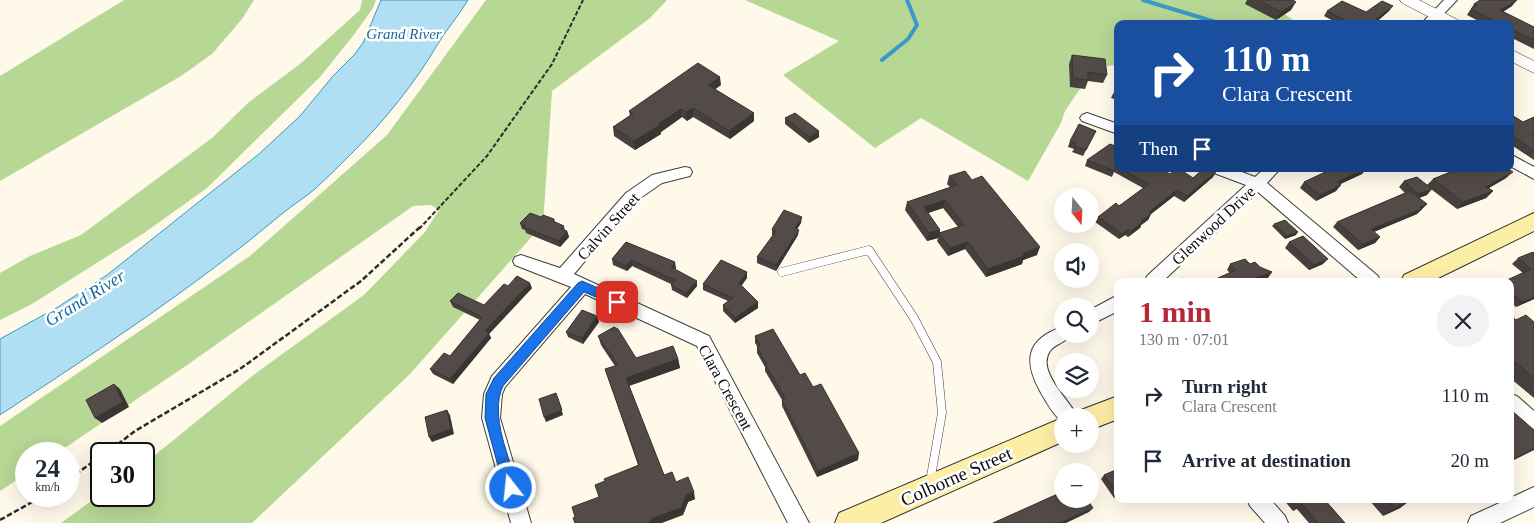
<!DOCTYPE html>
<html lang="en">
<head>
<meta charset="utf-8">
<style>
  :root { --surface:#fff; --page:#f2f2f3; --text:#1f2937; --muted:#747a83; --accent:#b62838 }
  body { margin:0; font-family:Georgia,serif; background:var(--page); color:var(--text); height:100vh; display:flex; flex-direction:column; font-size:19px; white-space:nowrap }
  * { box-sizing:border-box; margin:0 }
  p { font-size:16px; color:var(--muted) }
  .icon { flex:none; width:28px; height:28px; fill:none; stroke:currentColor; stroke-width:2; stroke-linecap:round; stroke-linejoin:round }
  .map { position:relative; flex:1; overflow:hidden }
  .panel { position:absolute; left:1114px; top:278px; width:400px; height:225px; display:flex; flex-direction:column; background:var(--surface); border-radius:10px; box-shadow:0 5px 20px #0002 }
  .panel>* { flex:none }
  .hud { position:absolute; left:1114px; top:20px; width:400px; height:152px; border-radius:10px; box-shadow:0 5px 20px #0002; background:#1a4fa0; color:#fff; overflow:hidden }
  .needle { width:32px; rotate:162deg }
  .controls { position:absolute; left:1054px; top:188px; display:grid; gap:10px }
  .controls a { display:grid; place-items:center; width:45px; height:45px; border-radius:50%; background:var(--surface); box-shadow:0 5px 20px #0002; font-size:25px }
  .speed { position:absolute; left:15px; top:442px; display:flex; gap:10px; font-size:25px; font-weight:700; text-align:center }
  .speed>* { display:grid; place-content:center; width:65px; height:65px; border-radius:50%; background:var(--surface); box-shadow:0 5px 20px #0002; line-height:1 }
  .speed small { font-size:12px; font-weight:400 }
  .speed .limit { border:2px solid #111; border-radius:8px; background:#fff; color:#111 }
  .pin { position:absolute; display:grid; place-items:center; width:42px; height:42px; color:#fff; margin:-21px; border-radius:10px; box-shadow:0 2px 8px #0006 }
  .me { position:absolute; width:55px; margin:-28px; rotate:344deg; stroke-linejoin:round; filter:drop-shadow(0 0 4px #0008) }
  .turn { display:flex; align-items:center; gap:18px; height:105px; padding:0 25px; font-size:22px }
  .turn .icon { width:65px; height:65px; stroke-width:2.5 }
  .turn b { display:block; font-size:35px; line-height:42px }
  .then { display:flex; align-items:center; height:48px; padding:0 25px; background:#0003; gap:10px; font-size:19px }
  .round { display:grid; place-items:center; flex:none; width:52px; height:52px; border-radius:26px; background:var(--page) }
  .summary { display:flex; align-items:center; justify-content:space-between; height:85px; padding:0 25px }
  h1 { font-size:30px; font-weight:700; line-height:38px; color:var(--accent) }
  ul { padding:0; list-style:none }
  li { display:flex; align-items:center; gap:15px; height:65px; padding:0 25px }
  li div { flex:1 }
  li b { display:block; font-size:19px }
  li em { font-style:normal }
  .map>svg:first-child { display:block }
  .forest { fill:#b7d795 }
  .water { fill:#b0dff4; stroke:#3999c9 }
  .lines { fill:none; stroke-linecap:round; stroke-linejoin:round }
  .stream { stroke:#3999c9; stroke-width:4 }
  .service-casing { stroke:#3e3e3e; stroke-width:9 }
  .minor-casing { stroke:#3e3e3e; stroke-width:2 }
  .tertiary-casing { stroke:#3e3e3e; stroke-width:1 }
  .secondary-casing { stroke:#2d2d2d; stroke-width:2 }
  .path-far1 { stroke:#2d2d2d; stroke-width:2; stroke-dasharray:4.5 2; stroke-linecap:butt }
  .path { stroke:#2d2d2d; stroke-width:2.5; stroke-dasharray:5.5 2.5; stroke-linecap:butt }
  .service { stroke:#fff; stroke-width:8 }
  .minor { fill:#fff; fill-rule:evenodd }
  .tertiary { fill:#fff; fill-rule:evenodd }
  .secondary { fill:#fdeea6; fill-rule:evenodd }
  .wall { fill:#47403e; fill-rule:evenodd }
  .shaded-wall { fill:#3a3432 }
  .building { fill:#534b48; stroke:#3a3432 }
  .route { fill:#1a73e8; stroke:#114b97 }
  .labels { text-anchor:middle; stroke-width:5; stroke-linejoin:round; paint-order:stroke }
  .far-water-label { font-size:15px; font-style:italic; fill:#196998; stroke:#fff }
  .street-label { font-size:16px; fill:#0b0b0b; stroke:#fff }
  .water-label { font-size:18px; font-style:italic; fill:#196998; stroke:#fff }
  .near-street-label { font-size:19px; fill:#0b0b0b; stroke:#fff }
</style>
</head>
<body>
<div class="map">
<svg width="1534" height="523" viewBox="0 0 1534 523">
  <rect width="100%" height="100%" fill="#fef9e9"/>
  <!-- forest -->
  <g class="forest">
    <path d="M124,0H254L242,19L212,54L181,76L0,181V76Z"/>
    <path d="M362,0H376L373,8L353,36L320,77L207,188L144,233L32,304L0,320V273L30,256L81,235L212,138L249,102L300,64L360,10Z"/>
    <path d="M486,0H667L650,18L552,91L543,224L410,374L252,523H61L101,494V496H144V464L256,373L364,295L425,232L439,210L431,205L413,206L190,363L56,454H26V474L0,491V426L250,256L387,135Z"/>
    <path d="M745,0H1264L1299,24H1118L1117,65L1099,67L1086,80L1065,111L1061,123L1028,181L921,118L875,148L783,75L839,41Z"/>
  </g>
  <!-- water -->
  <path class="water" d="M381,0H468C458,17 445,31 436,47C414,84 385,120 354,151C342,163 329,176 316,188C306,197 294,204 283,213C194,288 97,351 0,415V339L58,307L107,275L259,154L300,116L333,76L354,55L363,43Z"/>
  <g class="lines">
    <!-- stream -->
    <g class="stream">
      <path d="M1143,0L1222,24"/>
      <path d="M882,60L908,39L917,25L907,0"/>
    </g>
    <defs>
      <path id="service" d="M782,272L869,250L914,318L937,362L942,413L930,482"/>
      <g id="minor">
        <path d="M1444,0H1457L1434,24H1421Z"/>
        <path d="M1087,113L1118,124V134L1082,121L1080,118L1082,115Z"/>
        <path d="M1510,154L1534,167V179L1510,166Z"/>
        <path d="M685,167L690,168L692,172L690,176L662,183L636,201L574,274L709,336L809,523H788L697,346L585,294L505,387L502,394L500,418L531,523H511L482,418L484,394L492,376L571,287L515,265L513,261L515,257L521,255L560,268L626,193L652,175Z"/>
        <path d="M1212,169H1234L1255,177L1264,169H1280L1267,183L1378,276L1380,281H1361L1258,192L1163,281H1145L1147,276L1246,185L1214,173Z"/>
        <path d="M1118,295V311L1090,325V310Z"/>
        <path d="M1062,327V334H1071C1066,343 1056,343 1050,351C1036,371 1069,399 1077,416H1062V422C1053,414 1046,402 1040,391C1023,360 1027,339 1062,327Z"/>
        <path d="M1510,394L1517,396L1534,411V431L1527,429L1510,414Z"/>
        <path d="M1534,487V507L1500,523H1468L1471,516Z"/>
        <path d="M1247,499H1270L1285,516L1288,523H1265L1250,506Z"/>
      </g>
      <g id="tertiary">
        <path d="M1400,0H1419L1460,21L1463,24H1443L1402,3Z"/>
        <path d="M1510,49L1534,61V73L1510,61Z"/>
      </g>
      <g id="secondary">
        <path d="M1534,213V231L1432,281H1401L1404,275Z"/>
        <path d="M1118,396V419L1090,430V416H1078L1081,410Z"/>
        <path d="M1062,418V442L881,523H835L839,513Z"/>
      </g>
    </defs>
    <!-- service casing -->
    <use href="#service" class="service-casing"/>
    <!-- minor casing -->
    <use href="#minor" class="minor-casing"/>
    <!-- tertiary casing -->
    <use href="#tertiary" class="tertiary-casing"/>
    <!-- secondary casing -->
    <use href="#secondary" class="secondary-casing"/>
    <!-- path-far1 -->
    <path class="path-far1" d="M419,229L487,156L552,64L583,0"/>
    <!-- path -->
    <g class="path">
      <path d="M105,454L135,431L240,369L361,281L420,227"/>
      <path d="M69,479L101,456"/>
      <path d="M0,520L43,496"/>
    </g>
    <!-- service -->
    <use href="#service" class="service"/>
    <!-- minor -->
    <use href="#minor" class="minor"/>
    <!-- tertiary -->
    <use href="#tertiary" class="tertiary"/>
    <!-- secondary -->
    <use href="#secondary" class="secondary"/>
  </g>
  <!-- wall -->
  <g class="wall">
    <path d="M1247,0H1293L1291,10L1276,20L1245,4Z"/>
    <path d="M1474,4L1512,6L1503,12L1534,27V49L1510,37V24H1484L1467,15Z"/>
    <path d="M1327,11L1366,12L1389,11L1374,24H1339L1324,16Z"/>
    <path d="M1072,55L1107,75L1103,83L1088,81L1085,89L1070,87L1069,64Z"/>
    <path d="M1118,84V100L1111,98Z"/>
    <path d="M721,85L715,89L754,113V121L730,139L693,117L687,121L682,117L661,132V134L635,150L614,136L613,127L630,115L629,111Z"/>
    <path d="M1510,114L1523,122L1534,117V160L1510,144Z"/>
    <path d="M785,118L819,137L809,143L785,124Z"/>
    <path d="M1096,131L1083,156L1072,152L1074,149L1068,147L1070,141Z"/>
    <path d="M1118,147V169H1161L1170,174L1178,173L1193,178L1213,177L1184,202L1174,196L1151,214L1148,220L1141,225L1140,228L1128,237L1125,235L1119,239L1095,222L1098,217L1119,206L1143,188L1114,172L1112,177L1085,166L1087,160Z"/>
    <path d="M1330,169H1366L1362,174L1340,184L1336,191L1316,201L1300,188L1304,182L1331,169Z"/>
    <path d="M1449,169H1508L1506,178L1489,188L1493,191L1486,198L1457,209L1427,186V195L1419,198L1427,204L1417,214L1374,232L1380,237L1375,243L1358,250L1333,227L1337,222L1405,193L1399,187L1404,181L1427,185L1433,179L1449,172L1447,171Z"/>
    <path d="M949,176L972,180L1037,255L1023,260L1022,264L986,277L965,249L948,256L937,241L938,238L927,241L905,210L907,202L950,187L947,184ZM943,208L958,227L940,233V230L928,213Z"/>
    <path d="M541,217L554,219L555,222L564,226L565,231H567L569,237L560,247L526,233L525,230L522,229L520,223Z"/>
    <path d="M801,223L797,229L798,235L776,271L757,263V257L773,235H772V229Z"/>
    <path d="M1274,224L1296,235L1285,239L1272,226Z"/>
    <path d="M626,242L676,268L675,269L697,286L687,298L672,290L671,284L632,266L627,271L613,265L612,259Z"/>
    <path d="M1289,242L1323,264L1309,270L1285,248Z"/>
    <path d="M1533,252L1534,299L1516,307L1510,302V281L1523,273L1512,264L1518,258Z"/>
    <path d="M1230,264H1250L1268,278L1259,281H1211L1230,273L1227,270Z"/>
    <path d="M747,278L741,286L758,302V308L735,323L723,311V305L728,301L703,290V284Z"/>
    <path d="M508,286L532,288L489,334L491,338L453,384L433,374L430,369L450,356L480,320L453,307L450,301L484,305Z"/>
    <path d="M1510,315L1516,320L1534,322V398L1510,378Z"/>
    <path d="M597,316L599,322L583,344L568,337L566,332Z"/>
    <path d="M598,336L636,358L678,359L680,368L629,386L664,475L676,482L695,499L688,502L683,515L575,517L599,497L605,481L638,465L605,369L615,366L601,345Z"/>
    <path d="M755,336L813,387L858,460L817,477L782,406V400L765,371V367L757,353V346L755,343Z"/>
    <path d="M1118,469V496L1114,498L1101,479L1104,475Z"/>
    <path d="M1283,499H1324L1345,523H1309L1297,509L1293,511Z"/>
    <path d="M1368,499H1410L1400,508L1383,516Z"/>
  </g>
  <!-- shaded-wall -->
  <g class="shaded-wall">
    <path d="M1517,0L1512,6L1495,16L1500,10Z"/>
    <path d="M1296,2L1291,10L1276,20L1281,12Z"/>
    <path d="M1393,6L1389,11L1374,24H1370Z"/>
    <path d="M720,77L721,85L709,94L708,85Z"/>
    <path d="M693,108V117L687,121L686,112Z"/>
    <path d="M681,109L682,117L661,132V134L635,150L634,141Z"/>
    <path d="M754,113V121L730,139L729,131Z"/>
    <path d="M819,131V137L809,143L810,137Z"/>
    <path d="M1365,169H1366L1362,174L1332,188L1337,182Z"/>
    <path d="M1217,171L1213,177L1184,202L1187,196Z"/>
    <path d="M1513,172L1506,178L1480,193L1486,187Z"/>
    <path d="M1341,185L1336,191L1316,201L1320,195Z"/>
    <path d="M1432,189L1427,195L1413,200L1418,194Z"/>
    <path d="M1177,190L1174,196L1151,214L1148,220L1141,225L1140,228L1128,237L1131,231L1141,221L1149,212Z"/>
    <path d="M1493,191L1486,198L1457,209L1463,202Z"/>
    <path d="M945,200L943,208L922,215L924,207Z"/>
    <path d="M1427,204L1417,214L1366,235L1371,229Z"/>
    <path d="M802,217L801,223L794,234L795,228Z"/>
    <path d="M1128,229L1125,235L1119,239L1122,234Z"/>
    <path d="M799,230L798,235L776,271V265Z"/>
    <path d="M940,230L938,238L927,241L929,233Z"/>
    <path d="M567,231L569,237L560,247L559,241Z"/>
    <path d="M1298,232L1296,235L1285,239L1287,236Z"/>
    <path d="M1380,237L1375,243L1358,250L1363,244Z"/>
    <path d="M968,242L965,249L948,256L950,248Z"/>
    <path d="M1040,247L1037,255L1023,260L1022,264L986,277L988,269L1022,254Z"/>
    <path d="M1328,259L1323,264L1309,270L1314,265Z"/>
    <path d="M631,260L632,266L627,271L626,266Z"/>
    <path d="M675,262L676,268L672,273L671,267Z"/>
    <path d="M747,272V278L739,289V283Z"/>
    <path d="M1272,272L1268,278L1259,281H1251L1253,279Z"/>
    <path d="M697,281V286L687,298L686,293Z"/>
    <path d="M530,283L532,288L489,334L491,338L453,384L450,379L485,331Z"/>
    <path d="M1534,297V299L1516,307L1523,302Z"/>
    <path d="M758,302V308L735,323V318Z"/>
    <path d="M597,316L599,322L583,344L582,338Z"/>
    <path d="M678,359L680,368L628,386L626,378Z"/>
    <path d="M114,384L120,389L129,407L102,423L95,418Z"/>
    <path d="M558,398L563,415L546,422L544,417Z"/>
    <path d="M447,410L450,415L454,434L432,442L429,437Z"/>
    <path d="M1534,448V450L1510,462V461Z"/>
    <path d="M859,453L858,460L817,477L818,471Z"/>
    <path d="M694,492L695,499L688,502L683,515L662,523H648L651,519L687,494Z"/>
    <path d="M1411,500L1400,508L1383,516L1395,508Z"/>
    <path d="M1093,508L1089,512L1066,523H1059Z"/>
  </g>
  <!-- building -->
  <g class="building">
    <path d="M1258,0H1293L1296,2L1281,12Z"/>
    <path d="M1480,0H1517L1500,10L1534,27V40L1510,29V24H1500L1471,9L1472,8L1477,5L1474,4Z"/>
    <path d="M1342,1L1366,12L1382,1L1393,6L1370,24H1353L1327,11Z"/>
    <path d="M1072,55L1105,59L1107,75L1088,72V80L1073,78Z"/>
    <path d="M1510,62L1513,63L1510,65L1513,66L1510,68Z"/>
    <path d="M698,63L720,77L708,85L754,113L729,131L693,108L686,112L681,109L658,124L660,125L634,141L613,127L633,114L629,111Z"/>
    <path d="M795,113L819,131L810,137L785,118Z"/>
    <path d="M1510,114L1523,122L1534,117V133L1532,134L1534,136V151L1510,134Z"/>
    <path d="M1079,124L1096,131L1086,150L1075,146L1076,143L1070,141Z"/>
    <path d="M1110,144L1118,147V167L1117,166L1114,171L1087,160Z"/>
    <path d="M1121,169H1161L1170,174L1174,170L1178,173L1181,170L1193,178L1203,169H1215L1217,171L1187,196L1177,190L1149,212L1151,214L1141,221L1143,222L1131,231L1128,229L1122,234L1098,217L1116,203L1119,206L1149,184Z"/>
    <path d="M1332,169H1365L1337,182L1341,185L1320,195L1304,182Z"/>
    <path d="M1459,169H1508L1513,172L1486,187L1493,191L1463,202L1433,179Z"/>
    <path d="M965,171L972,180L982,176L1040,247L1022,254L1024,256L988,269L968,242L950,248L939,233L964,225L945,200L924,207L940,230L929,233L907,202L957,185L949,176Z"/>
    <path d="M1417,177L1432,189L1418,194L1404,181Z"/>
    <path d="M1410,191L1427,204L1420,207L1422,209L1371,229L1380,237L1363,244L1337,222Z"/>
    <path d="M784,210L802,217L795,228L799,230L776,265L757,257L776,231L772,229Z"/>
    <path d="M530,213L541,217L543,215L554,219L553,221L564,226L561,229L567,231L559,241L524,227L525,226L520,223Z"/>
    <path d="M1285,220L1298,232L1287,236L1274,224Z"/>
    <path d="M1303,236L1328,259L1314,265L1289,242Z"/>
    <path d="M626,242L675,262L671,267L697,281L686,293L671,285L675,280L631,260L626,266L612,259Z"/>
    <path d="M1533,252L1534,253V297L1523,302L1510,292V281H1505L1531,269L1518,258Z"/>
    <path d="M1245,259L1250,264L1255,262L1260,267L1272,272L1253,279L1254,281H1211L1236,270L1230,264Z"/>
    <path d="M721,260L747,272L739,283L758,302L735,318L723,305L733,298L703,284Z"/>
    <path d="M517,276L530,283L485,331L489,333L450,379L430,369L444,353L450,356L482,317L450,301L458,293L484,305L504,284L508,286Z"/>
    <path d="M1183,278L1186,281H1174Z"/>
    <path d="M582,310L597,316L582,338L566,332Z"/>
    <path d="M1510,315L1516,320L1526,315L1534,322V378L1510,358Z"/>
    <path d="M614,327L618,329L636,358L673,346L678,359L626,378L664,475L672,472L676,482L688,477L694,492L687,494L681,508L651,519L652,521L648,523H575L573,518L575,517L572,507L599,497L595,485L605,481L604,479L639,465L605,369L618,365L598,336Z"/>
    <path d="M773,329L800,375L805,373L813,387L821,384L859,453L818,471L782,400L785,398L765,364H766L757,346L760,345L755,336Z"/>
    <path d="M114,384L123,402L95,418L86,400Z"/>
    <path d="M556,393L562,410L544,417L539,399Z"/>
    <path d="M1510,409L1534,430V448L1510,461Z"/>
    <path d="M447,410L451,429L429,437L425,417Z"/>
    <path d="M1118,469V493H1117L1104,475Z"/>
    <path d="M1062,492V499H1087L1093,508L1059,523H993Z"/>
    <path d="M1292,499H1324L1345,523H1318L1302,504L1299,506Z"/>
    <path d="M1387,499H1410L1411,500L1395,508Z"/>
  </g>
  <!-- route -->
  <path class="route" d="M582,281L621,298L623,302L621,305L617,306L584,292L503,386C489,415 510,459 518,488L516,493L511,495L506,493L504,488L485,418L486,394L494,378L578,283Z"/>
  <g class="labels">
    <!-- far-water labels -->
    <g class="far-water-label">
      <text x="404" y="39">Grand River</text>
    </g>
    <!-- street labels -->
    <g class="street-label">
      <text transform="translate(1213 225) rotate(-43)" y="6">Glenwood Drive</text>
      <text transform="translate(608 226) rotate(-48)" y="6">Calvin Street</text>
      <text transform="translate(726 387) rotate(61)" y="6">Clara Crescent</text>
    </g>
    <!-- water labels -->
    <g class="water-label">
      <text transform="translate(85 298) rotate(-32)" y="6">Grand River</text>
    </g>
    <!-- near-street labels -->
    <g class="near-street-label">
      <text transform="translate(956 476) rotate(-24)" y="7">Colborne Street</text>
    </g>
  </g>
</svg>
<div class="controls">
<a><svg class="needle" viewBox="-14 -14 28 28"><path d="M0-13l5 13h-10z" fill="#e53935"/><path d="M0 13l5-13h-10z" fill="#747a83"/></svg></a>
<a><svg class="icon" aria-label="sound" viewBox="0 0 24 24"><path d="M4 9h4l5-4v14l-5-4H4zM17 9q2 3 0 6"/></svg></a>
<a><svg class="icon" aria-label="search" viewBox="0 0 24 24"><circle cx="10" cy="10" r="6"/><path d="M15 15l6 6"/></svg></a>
<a><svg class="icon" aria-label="layers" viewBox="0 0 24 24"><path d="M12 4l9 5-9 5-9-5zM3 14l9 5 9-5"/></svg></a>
<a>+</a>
<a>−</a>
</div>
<div class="speed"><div>24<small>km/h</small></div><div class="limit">30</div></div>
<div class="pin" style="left:617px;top:302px;background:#d93025"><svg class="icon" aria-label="arrive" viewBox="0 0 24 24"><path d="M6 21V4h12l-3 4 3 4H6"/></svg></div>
<svg class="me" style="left:511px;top:488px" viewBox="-20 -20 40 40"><circle r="17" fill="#1a73e8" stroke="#fff" stroke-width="3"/><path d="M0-11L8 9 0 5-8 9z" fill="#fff"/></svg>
<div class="hud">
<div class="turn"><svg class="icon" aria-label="right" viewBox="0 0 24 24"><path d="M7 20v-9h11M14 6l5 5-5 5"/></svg><div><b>110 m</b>Clara Crescent</div></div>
<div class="then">Then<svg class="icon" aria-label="arrive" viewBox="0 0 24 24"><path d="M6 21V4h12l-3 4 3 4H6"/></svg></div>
</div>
<section class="panel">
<div class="summary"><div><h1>1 min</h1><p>130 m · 07:01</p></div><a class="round"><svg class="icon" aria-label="close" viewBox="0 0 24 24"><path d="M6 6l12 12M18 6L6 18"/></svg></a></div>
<ul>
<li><svg class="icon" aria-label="right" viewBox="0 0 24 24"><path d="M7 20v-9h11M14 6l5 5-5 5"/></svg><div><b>Turn right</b><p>Clara Crescent</p></div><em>110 m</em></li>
<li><svg class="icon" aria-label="arrive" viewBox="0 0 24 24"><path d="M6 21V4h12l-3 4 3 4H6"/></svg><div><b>Arrive at destination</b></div><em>20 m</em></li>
</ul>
</section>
</div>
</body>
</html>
